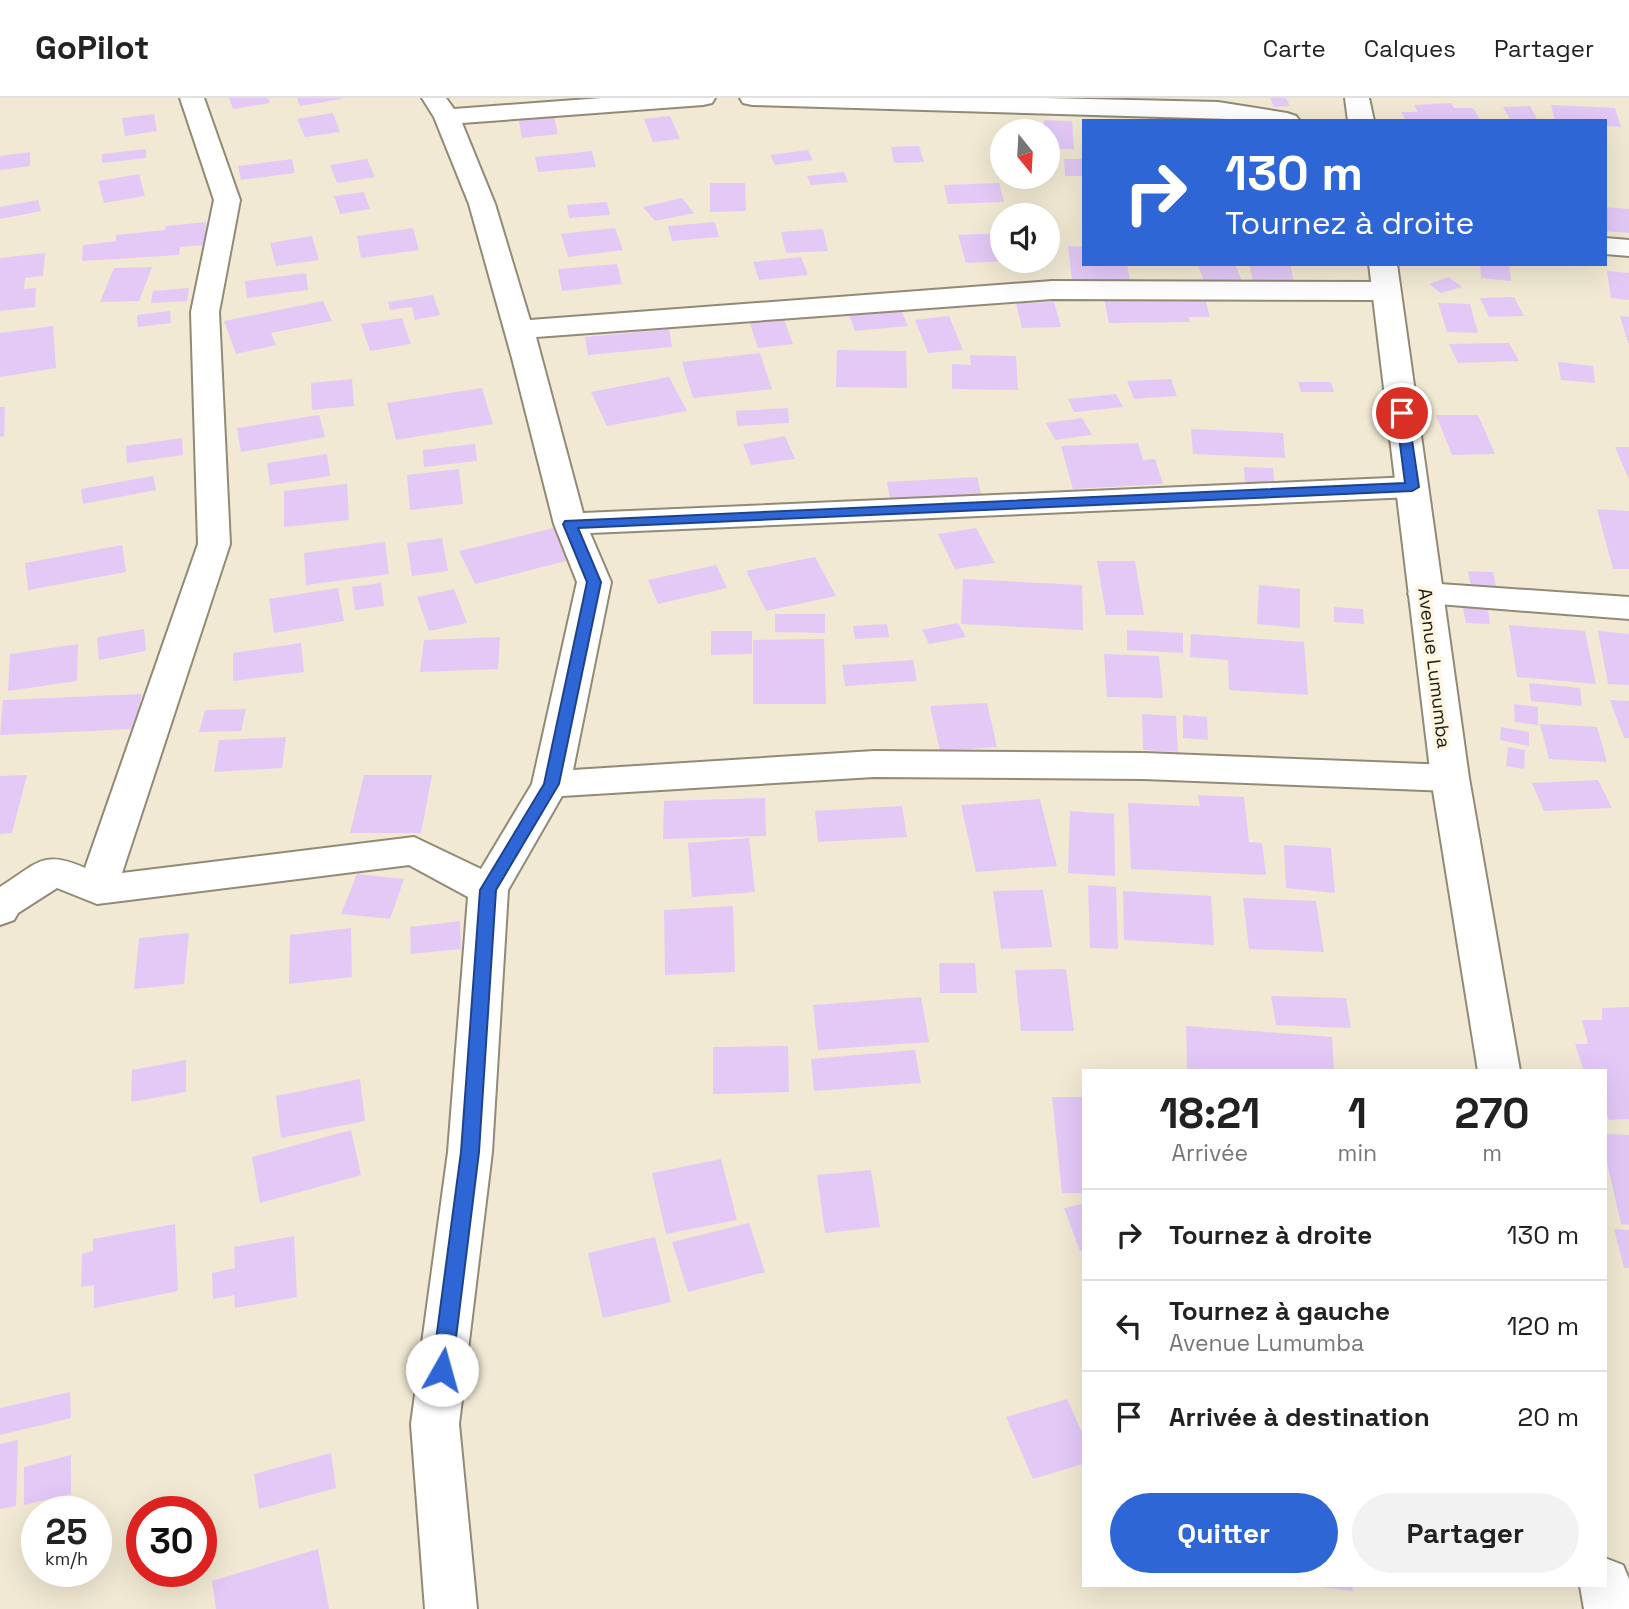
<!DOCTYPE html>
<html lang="fr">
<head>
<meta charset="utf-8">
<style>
  :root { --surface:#fff; --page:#f2f2f2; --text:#222; --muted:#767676; --line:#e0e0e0; --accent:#2e67d5 }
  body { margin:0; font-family:"Space Grotesk",sans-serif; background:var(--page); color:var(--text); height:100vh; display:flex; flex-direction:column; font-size:26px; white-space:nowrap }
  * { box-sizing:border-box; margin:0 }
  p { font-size:23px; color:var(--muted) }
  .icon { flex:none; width:38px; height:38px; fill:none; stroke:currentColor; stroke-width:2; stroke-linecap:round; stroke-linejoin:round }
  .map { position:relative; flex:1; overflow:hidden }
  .details { position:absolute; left:1082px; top:971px; width:525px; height:518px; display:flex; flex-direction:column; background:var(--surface); border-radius:0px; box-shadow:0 7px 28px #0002 }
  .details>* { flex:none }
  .top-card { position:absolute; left:1082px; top:21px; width:525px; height:147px; border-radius:0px; box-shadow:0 7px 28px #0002; background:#2e67d5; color:#fff; overflow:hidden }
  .needle { width:46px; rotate:162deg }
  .buttons { position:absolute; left:990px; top:21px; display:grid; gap:14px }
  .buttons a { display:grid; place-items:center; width:70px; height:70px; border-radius:50%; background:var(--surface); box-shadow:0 7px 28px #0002; font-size:35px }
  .speed { position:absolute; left:21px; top:1398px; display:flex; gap:14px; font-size:35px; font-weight:700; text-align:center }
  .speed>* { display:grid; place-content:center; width:91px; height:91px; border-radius:50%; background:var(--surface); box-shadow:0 7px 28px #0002; line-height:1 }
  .speed small { font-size:18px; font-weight:400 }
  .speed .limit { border:10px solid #d22; background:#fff; color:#111 }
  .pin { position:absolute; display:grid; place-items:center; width:60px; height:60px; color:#fff; margin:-30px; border:4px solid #fff; border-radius:50%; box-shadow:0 2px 7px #0007 }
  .me { position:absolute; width:77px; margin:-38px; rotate:7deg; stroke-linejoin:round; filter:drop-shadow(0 0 5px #0008) }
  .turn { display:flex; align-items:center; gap:24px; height:147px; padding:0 28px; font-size:32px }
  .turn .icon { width:91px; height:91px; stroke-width:2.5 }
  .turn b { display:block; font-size:49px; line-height:60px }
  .eta { display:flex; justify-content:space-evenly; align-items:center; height:119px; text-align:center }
  .eta b { font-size:42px; font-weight:700; line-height:49px }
  .action { display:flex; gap:14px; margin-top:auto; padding:14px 28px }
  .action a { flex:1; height:80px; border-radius:42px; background:var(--accent); color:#fff; font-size:28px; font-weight:700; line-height:80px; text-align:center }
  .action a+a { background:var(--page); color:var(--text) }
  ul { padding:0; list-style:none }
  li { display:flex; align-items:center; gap:21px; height:91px; padding:0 28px; border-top:2px solid var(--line) }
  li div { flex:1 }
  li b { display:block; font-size:26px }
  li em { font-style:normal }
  header { display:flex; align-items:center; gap:42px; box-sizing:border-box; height:98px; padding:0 35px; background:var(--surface); border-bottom:2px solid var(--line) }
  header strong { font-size:33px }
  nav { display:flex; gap:38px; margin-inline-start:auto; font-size:24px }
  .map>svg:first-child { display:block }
  .building { fill:#e4c9f7 }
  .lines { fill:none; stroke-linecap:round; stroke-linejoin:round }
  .minor-casing { stroke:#918a76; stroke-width:4 }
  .secondary-casing { stroke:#918a76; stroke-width:4 }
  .minor { fill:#fff; fill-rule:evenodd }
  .secondary { fill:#fff; fill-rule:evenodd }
  .route { fill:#2e67d5; stroke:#1e438a; stroke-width:2 }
  .labels { text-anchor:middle; stroke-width:7; stroke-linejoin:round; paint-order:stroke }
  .street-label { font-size:19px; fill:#1f1c14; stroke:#fef6e0 }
</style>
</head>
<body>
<header>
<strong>GoPilot</strong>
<nav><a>Carte</a><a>Calques</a><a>Partager</a></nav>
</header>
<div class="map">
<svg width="1629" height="1511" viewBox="0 0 1629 1511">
  <rect width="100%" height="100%" fill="#f1e9d3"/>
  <!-- building -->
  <g class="building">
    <path d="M229,0H268L270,5L233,11Z"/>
    <path d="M297,0H342V1L300,8Z"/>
    <path d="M1270,0H1286L1290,8L1274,9Z"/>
    <path d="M1451,5L1454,10H1473L1481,23H1406L1401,14H1418L1414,7Z"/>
    <path d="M1551,7L1615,10L1621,29L1605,28V23H1555Z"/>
    <path d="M1530,8L1538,23H1511L1503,9Z"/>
    <path d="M333,15L340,34L305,39L297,21Z"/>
    <path d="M553,15L558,36L522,40L518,18Z"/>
    <path d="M154,16L157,33L125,38L122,20Z"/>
    <path d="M670,18L680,41L653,44L644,21Z"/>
    <path d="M1044,22L1072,23L1074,51H1048V33H1044Z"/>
    <path d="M919,48L924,64L894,65L891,49Z"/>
    <path d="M146,51V60L102,65V56Z"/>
    <path d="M808,52L813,62L775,67L770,57Z"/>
    <path d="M592,53L596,69L538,74L535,59Z"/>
    <path d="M30,54V68L0,72V58Z"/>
    <path d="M292,61L295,75L241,82L238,68Z"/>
    <path d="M367,61L375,79L337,85L330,67Z"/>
    <path d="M1064,61H1083V78H1065Z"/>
    <path d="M844,74L848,84L811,87L807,78Z"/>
    <path d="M139,76L145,98L104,105L98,83Z"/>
    <path d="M710,85H745L746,113L710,114Z"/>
    <path d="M999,85L1004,104L948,106L944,87Z"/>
    <path d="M364,94L370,111L340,116L334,98Z"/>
    <path d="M682,100L694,115L655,123L643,109Z"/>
    <path d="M38,102L41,113L0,121V109Z"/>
    <path d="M607,104L610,117L569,120L567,107Z"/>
    <path d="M1605,109L1629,111V135L1605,133Z"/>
    <path d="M206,124L205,147L180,149L179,157L82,163L83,147L116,143V137L165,132L166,128Z"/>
    <path d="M715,124L719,139L672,143L668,128Z"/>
    <path d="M413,130L419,152L361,160L357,138Z"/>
    <path d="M615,130L623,152L568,159L561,136Z"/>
    <path d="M823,131L828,153L786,155L781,134Z"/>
    <path d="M1003,135V163L966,165L958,137Z"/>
    <path d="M312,138L319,162L276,168L270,145Z"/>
    <path d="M1068,148L1083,149V166H1127L1130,183L1072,182Z"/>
    <path d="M45,155L43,178L25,180L24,191L36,190L35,209L0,213V160Z"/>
    <path d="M801,159L808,177L759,182L753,164Z"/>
    <path d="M617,166L622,186L562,193L558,171Z"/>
    <path d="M1198,166H1235L1242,183L1204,184Z"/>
    <path d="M1249,166H1290L1294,184H1253Z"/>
    <path d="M1480,166H1509L1511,183L1481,180Z"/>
    <path d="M152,169L139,203L100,204L114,170Z"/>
    <path d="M1607,173L1629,175V202L1611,200Z"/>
    <path d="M306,175L308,192L247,200L245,183Z"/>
    <path d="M1449,179L1462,189L1441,195L1429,186Z"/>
    <path d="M189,190L187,203L151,205L153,193Z"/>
    <path d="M433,197L440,217L415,222L412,209L390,212L388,204Z"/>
    <path d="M1514,199L1524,218L1489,219L1480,200Z"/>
    <path d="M1205,200L1210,219H1189L1190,224L1109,225L1104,201Z"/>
    <path d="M323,203L332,223L271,235L276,247L236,256L224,223Z"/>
    <path d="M1054,204L1061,229L1022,230L1016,205Z"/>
    <path d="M1438,205L1470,206L1478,235L1447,234Z"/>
    <path d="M901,212L908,228L855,233L849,217Z"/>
    <path d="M170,213L171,225L138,229L137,217Z"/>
    <path d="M949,218L963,252L928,255L915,222Z"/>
    <path d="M1620,218L1629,219V245H1628Z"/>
    <path d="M783,219L793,246L758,250L749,223Z"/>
    <path d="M402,220L411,246L370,253L361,226Z"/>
    <path d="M53,228L56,270L0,279V235Z"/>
    <path d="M669,231L672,249L588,257L585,239Z"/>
    <path d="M1509,245L1519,263L1458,265L1449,246Z"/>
    <path d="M837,252L906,253L907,290L836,289Z"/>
    <path d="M760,255L772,291L693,300L682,264Z"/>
    <path d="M970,257L1016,258L1018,292L952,291V266L971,267Z"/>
    <path d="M1558,264L1593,268L1595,285L1561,282Z"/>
    <path d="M669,279L687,313L607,328L591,294Z"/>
    <path d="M352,281L354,308L312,312L311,285Z"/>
    <path d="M1171,281L1177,298L1134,301L1127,283Z"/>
    <path d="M1298,284H1331L1334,294H1301Z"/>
    <path d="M482,290L493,326L396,342L387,305Z"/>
    <path d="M1116,296L1123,309L1074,314L1068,301Z"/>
    <path d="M0,309H5L4,338L0,339Z"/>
    <path d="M788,310L789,325L737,328L736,313Z"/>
    <path d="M319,317L325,339L241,354L237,330Z"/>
    <path d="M1436,317H1478L1495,356L1452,357Z"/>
    <path d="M1082,320L1092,337L1055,342L1046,325Z"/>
    <path d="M1191,331L1283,335L1285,360L1193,356Z"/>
    <path d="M785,338L795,361L751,367L743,346Z"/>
    <path d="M182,340L183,357L127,365L126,348Z"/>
    <path d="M1138,345L1143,362L1155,361L1163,386L1073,391L1061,348Z"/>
    <path d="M475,346L477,363L424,369L423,352Z"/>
    <path d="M1615,349H1629V382Z"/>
    <path d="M327,356L330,378L270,387L267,365Z"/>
    <path d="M1244,369L1273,370L1275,390L1245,389Z"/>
    <path d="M459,371L463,406L410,412L407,377Z"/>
    <path d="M153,378L156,392L83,406L81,391Z"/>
    <path d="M977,379L981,396L890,401L887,384Z"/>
    <path d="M347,386L349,422L284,429V393Z"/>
    <path d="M1597,411L1629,413V471H1613Z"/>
    <path d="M558,429L574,461L475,486L459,453Z"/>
    <path d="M976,430L995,465L955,471L938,436Z"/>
    <path d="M442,440L448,473L412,478L407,445Z"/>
    <path d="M385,444L389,476L306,487L304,455Z"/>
    <path d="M122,447L126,474L28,492L25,465Z"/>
    <path d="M815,459L836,498L766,513L746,473Z"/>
    <path d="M1097,463H1135L1144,517H1106Z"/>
    <path d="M716,467L727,490L658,506L648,482Z"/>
    <path d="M1468,473L1493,474L1496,489L1471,488Z"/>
    <path d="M963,481L1082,487L1083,532L961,526Z"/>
    <path d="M381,485L384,508L355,512L352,489Z"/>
    <path d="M1259,487L1300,491V530L1257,526Z"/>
    <path d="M338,490L344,523L274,535L269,501Z"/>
    <path d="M454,491L467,525L429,533L417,499Z"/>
    <path d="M1462,505L1487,506L1490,526L1466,525Z"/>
    <path d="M1334,509L1363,511L1364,526L1334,524Z"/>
    <path d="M775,516H825V535L775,534Z"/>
    <path d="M958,525L966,539L929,546L922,532Z"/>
    <path d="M887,526L889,539L855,541L853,528Z"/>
    <path d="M1509,527L1585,533L1596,586L1517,579Z"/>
    <path d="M144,531L146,553L99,562L97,539Z"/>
    <path d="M1127,532L1183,535V555L1127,552Z"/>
    <path d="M711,533H752V556L711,557Z"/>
    <path d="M1598,533L1629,536V587L1608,586Z"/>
    <path d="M1191,536L1304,544L1308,597L1229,592L1228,562L1190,559Z"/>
    <path d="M500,539L498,571L420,574L424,542Z"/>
    <path d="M824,541L826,606H753V542Z"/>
    <path d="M301,545L304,574L233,583V555Z"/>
    <path d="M78,546L77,583L8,593L10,556Z"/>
    <path d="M1104,556L1159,558L1163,600L1107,599Z"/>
    <path d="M913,562L917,583L845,588L842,567Z"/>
    <path d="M1529,585L1580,590L1582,608L1531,603Z"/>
    <path d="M142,596L134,631L0,637L3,602Z"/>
    <path d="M1610,602L1629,603V640H1624Z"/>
    <path d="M987,605L997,649L940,653L930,608Z"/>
    <path d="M1514,606L1538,609V627L1515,624Z"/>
    <path d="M246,611L241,633L199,634L205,612Z"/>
    <path d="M1142,616L1176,618L1178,654L1143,652Z"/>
    <path d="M1183,617L1207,619L1208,642L1183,640Z"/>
    <path d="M1540,626L1597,629L1607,664L1549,661Z"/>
    <path d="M1501,629L1529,634V648L1500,642Z"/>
    <path d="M286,639L282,670L214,674L219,642Z"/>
    <path d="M1508,649L1525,652L1524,671L1506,668Z"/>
    <path d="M27,677L12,735L0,736V678Z"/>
    <path d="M364,677H432L421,735H350Z"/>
    <path d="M1598,682L1612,710L1544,713L1532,685Z"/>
    <path d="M1198,697L1244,699L1249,744L1262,745L1266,777L1131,771L1128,705L1200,708Z"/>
    <path d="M765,700L766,738L663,741L664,703Z"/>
    <path d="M1040,701L1057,768L976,774L961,707Z"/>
    <path d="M902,708L907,739L818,744L815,713Z"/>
    <path d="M1070,713L1114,716L1115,778L1068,775Z"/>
    <path d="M749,740L755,794L692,799L688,745Z"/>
    <path d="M1284,747L1331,750L1335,795L1286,790Z"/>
    <path d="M357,776L404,781L390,821L341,816Z"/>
    <path d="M1088,787L1116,789L1118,851L1090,850Z"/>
    <path d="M1043,792L1052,849L1001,851L993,793Z"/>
    <path d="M1123,793L1211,798L1214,847L1124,842Z"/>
    <path d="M1243,800L1316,803L1324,854L1249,851Z"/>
    <path d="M733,808L735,874L665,877L664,812Z"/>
    <path d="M460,823L461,851L411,856L410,829Z"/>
    <path d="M351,830L352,879L289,886L290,837Z"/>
    <path d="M189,835L184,886L134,891L139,840Z"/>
    <path d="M939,865H975L977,895H940Z"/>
    <path d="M1066,871L1074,933H1021L1015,872Z"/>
    <path d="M1271,898L1346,900L1351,930L1276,927Z"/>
    <path d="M921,899L929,944L818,952L813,907Z"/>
    <path d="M1629,909V1021L1609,1022L1605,1010V973H1584L1575,946H1588L1582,922H1602V910Z"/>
    <path d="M1186,928L1332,939L1334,973H1187Z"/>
    <path d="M788,948L789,994L713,996V949Z"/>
    <path d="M915,952L921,985L814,993L811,961Z"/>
    <path d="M186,962V994L131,1004L132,972Z"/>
    <path d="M360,981L365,1023L281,1040L276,998Z"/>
    <path d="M1052,999H1083V1095H1062Z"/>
    <path d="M351,1032L361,1077L260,1105L252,1059Z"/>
    <path d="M1605,1036L1629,1037V1127L1621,1126L1605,1056Z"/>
    <path d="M721,1061L737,1122L666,1136L652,1075Z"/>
    <path d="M871,1072L880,1129L825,1135L817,1077Z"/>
    <path d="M1083,1106V1152L1080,1153L1064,1110Z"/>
    <path d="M749,1125L765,1174L688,1194L672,1144Z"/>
    <path d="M175,1126L178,1193L94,1210V1187L81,1189L82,1156L93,1153V1141Z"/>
    <path d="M1614,1131L1629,1132V1170H1624Z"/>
    <path d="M294,1138L297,1199L235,1210L234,1197L213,1201L212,1175L235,1170L234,1149Z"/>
    <path d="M655,1139L671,1204L603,1220L588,1155Z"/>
    <path d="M70,1294L71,1320L0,1337V1310Z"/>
    <path d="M1067,1301L1083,1337V1366L1033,1381L1006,1319Z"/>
    <path d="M18,1342L16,1408L0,1411V1346Z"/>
    <path d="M331,1355L336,1390L259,1411L254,1376Z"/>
    <path d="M71,1357V1396L24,1407V1369Z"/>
    <path d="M318,1451L329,1511H216L212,1483Z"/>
    <path d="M1321,1488H1352L1353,1493L1321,1489Z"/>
  </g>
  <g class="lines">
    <defs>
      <g id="minor">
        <path d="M180,0H204L240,102L219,214L230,446L122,775L414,739L481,771L532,686L577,484L554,426L512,260L469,106L434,19L422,0H446L454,11L602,0H715L712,5L703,7L462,25L495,106L530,222L1052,183L1385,184L1395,187L1399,193L1395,199L1385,202L1052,201L536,239L583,415L1412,379L1423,382L1428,389L1423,396L1412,399L590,435L611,484L573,672L874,653L1144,655L1450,667L1463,671L1469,680L1463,689L1450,693L1144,681L874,679L562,698L508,792L492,1054L459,1326L477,1511H425L411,1326L448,1054L468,799L409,767L97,806L57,790L18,815L14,822L0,827V789C37,766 42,751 85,770L198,446L191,214L214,102Z"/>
        <path d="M740,0H1044L1218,4L1287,15L1296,18L1300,23L752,7L743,5Z"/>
        <path d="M1605,140L1629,142V158L1605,156Z"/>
        <path d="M1425,485L1629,499V521L1413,504L1408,496L1413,488Z"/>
      </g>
      <g id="secondary">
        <path d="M1345,0H1369L1374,23H1348Z"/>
        <path d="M1369,166H1397L1469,680L1520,973H1478L1431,680Z"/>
        <path d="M1605,1460L1623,1467L1629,1481V1511H1584L1580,1488H1605Z"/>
      </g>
    </defs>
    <!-- minor casing -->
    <use href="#minor" class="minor-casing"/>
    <!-- secondary casing -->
    <use href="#secondary" class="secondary-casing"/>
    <!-- minor -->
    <use href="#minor" class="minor"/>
    <!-- secondary -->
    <use href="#secondary" class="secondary"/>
  </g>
  <!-- route -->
  <path class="route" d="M1402,311L1408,315L1419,389L1412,393L578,430L601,484L559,686L496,792L479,1054L452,1272L449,1278L442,1280L435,1278L432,1272L461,1054L480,792L544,686L587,484L563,426L565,423L1405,385L1396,315Z"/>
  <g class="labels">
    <!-- street labels -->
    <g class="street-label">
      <text transform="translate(1435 570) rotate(83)" y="7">Avenue Lumumba</text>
    </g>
  </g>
</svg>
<div class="buttons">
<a><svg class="needle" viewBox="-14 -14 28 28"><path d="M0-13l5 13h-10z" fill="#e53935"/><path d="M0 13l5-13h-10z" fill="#767676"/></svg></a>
<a><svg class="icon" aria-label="sound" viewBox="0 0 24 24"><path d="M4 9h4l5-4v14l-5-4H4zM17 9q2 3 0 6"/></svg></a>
</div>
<div class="speed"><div>25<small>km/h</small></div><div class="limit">30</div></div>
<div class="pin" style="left:1402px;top:315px;background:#d93025"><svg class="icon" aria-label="arrive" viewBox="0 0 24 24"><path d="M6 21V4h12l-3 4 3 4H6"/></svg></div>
<svg class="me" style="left:442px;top:1272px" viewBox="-20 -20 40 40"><circle r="19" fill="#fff"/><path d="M0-13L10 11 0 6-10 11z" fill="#2e67d5"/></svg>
<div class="top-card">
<div class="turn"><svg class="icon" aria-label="right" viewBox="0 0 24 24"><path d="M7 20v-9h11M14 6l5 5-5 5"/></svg><div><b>130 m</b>Tournez à droite</div></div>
</div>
<section class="details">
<div class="eta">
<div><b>18:21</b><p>Arrivée</p></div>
<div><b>1</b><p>min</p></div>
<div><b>270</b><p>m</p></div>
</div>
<ul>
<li><svg class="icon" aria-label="right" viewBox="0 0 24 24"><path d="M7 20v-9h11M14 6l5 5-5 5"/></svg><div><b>Tournez à droite</b></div><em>130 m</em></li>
<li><svg class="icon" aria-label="left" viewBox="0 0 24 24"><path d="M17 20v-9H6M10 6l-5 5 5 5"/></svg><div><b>Tournez à gauche</b><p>Avenue Lumumba</p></div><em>120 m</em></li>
<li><svg class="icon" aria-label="arrive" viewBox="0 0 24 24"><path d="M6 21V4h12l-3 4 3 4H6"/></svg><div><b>Arrivée à destination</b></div><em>20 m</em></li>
</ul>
<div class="action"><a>Quitter</a><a>Partager</a></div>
</section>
</div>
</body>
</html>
